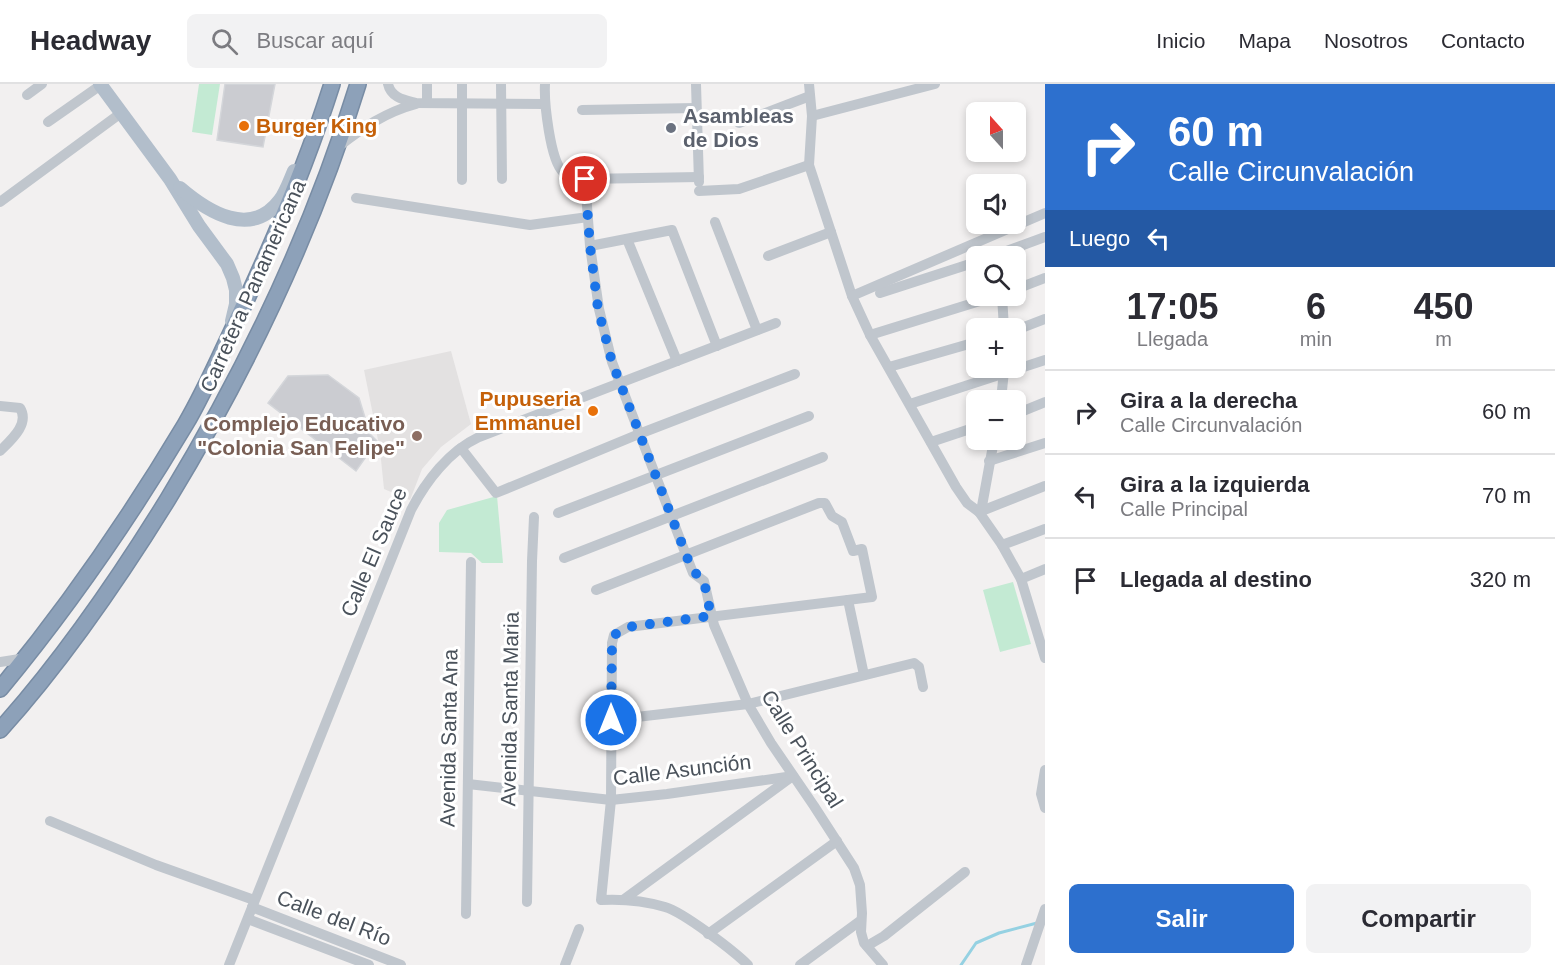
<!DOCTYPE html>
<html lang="es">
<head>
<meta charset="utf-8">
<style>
  :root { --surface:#fff; --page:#f2f2f3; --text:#2b2b33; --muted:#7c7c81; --line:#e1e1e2; --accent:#2d70ce }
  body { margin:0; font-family:Helvetica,sans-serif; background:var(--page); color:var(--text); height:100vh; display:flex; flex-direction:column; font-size:22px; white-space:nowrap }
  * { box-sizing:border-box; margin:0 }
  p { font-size:20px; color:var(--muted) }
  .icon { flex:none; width:33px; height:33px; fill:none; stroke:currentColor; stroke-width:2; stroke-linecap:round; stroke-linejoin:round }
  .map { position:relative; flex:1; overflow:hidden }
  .side { display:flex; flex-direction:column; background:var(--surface); width:510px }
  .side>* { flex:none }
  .banner { background:#2d70ce; color:#fff; overflow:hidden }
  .needle { width:39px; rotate:339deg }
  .tools { position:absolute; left:966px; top:18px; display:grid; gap:12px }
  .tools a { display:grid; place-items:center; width:60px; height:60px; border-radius:9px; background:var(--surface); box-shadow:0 3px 9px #0003; font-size:30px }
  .pin { position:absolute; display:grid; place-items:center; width:51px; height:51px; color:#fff; margin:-26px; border:3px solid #fff; border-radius:50%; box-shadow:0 2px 6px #0007 }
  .me { position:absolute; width:66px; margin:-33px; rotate:0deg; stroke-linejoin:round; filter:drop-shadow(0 0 4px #0008) }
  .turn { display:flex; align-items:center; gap:21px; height:126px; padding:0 24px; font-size:27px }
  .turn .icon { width:78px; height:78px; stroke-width:2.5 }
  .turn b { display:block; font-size:42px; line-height:51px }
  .then { display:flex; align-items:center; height:57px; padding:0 24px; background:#0003; gap:12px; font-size:22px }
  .eta { display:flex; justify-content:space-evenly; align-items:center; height:102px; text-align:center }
  .eta b { font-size:36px; font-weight:600; line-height:42px }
  .cta { display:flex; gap:12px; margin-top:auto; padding:12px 24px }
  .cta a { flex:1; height:69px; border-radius:9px; background:var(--accent); color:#fff; font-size:24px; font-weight:600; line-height:69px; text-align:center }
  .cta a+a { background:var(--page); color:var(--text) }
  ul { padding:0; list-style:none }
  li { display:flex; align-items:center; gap:18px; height:84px; padding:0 24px; border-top:2px solid var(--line) }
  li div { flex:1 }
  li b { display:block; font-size:22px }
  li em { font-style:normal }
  header { display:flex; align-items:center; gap:36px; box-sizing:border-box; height:84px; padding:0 30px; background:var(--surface); border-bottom:2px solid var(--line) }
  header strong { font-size:28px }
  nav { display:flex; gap:33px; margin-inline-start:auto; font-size:21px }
  .search { width:420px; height:54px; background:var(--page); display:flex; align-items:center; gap:15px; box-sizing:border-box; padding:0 21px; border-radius:9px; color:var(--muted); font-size:22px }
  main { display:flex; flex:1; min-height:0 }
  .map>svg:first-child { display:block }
  .education { fill:#e3e1e1 }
  .green { fill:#c3ead3 }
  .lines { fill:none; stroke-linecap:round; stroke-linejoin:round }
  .stream { stroke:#95d1e2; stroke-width:3 }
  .building { fill:#cbccd1; stroke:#d4d6da; stroke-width:1.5 }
  .highway-casing { stroke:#788ca4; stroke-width:18 }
  .minor { stroke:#c0c6cd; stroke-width:10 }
  .major { stroke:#b2becb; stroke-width:14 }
  .highway { stroke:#8da1b9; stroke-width:15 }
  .route { stroke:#1a73e8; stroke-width:10; stroke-dasharray:0 18 }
  .food-dot { fill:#e8710a; stroke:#fff; stroke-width:2 }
  .worship-dot { fill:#6b7280; stroke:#fff; stroke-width:2 }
  .education-dot { fill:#8d6e63; stroke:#fff; stroke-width:2 }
  .labels { text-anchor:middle; stroke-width:6; stroke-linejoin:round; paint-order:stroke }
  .worship-label { font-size:21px; font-weight:bold; fill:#5b616d; stroke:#fff; text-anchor:start }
  .food-label { font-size:21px; font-weight:bold; fill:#c56008; stroke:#fff; text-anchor:start }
  .street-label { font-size:21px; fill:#4a525b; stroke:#fff }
  .education-label { font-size:21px; font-weight:bold; fill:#785e54; stroke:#fff; text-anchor:end }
</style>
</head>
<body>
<header>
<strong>Headway</strong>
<div class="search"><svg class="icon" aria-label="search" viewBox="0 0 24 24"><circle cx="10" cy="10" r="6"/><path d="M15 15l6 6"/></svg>Buscar aquí</div>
<nav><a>Inicio</a><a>Mapa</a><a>Nosotros</a><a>Contacto</a></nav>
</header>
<main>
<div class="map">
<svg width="1045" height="881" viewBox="0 0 1045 881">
  <rect width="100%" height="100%" fill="#f2f0f0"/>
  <!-- education -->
  <path class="education" d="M451,267L471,340L441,363L422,385L410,416L384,405L380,366L364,286Z"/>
  <!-- green -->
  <g class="green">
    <path d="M199,0H220L212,51L192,48Z"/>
    <path d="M497,412L503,479H482L471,469L439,468V439L447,426Z"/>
    <path d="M1013,498L1031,560L1000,568L983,506Z"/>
  </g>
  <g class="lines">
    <!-- stream -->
    <path class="stream" d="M961,881L976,859L999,849L1037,839"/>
  </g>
  <!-- building -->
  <g class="building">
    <path d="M225,0H275L263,63L217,56Z"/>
    <path d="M328,291L359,314L370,350L377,357L356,387L268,319L288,292Z"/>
  </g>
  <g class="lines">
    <defs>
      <g id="highway">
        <path d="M0,605C68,523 130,433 185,341C204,309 219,274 235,240C272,162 306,82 332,0"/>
        <path d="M0,646C64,575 118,496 168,415C247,285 313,146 358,0"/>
      </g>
    </defs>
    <!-- highway casing -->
    <use href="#highway" class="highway-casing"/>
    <!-- minor -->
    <g class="minor">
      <path d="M388,0C391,14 405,16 416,19L544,20"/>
      <path d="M462,0V96"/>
      <path d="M501,0L502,95"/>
      <path d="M545,0C544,18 550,76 563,88C568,94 578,94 585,95L590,162L599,225L612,278L693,489L704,497L714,541L748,620L771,659L814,722L854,784L860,801L862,829L861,848L864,859L883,881"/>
      <path d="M696,0L699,98"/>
      <path d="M809,0L812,32L809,81L852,212L870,251L956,403L967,419L979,428L1045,402"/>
      <path d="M27,11L42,0"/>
      <path d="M427,19V0"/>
      <path d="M582,26L696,24"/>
      <path d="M812,32L935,0"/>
      <path d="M48,38L101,1"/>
      <path d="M739,39L810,12"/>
      <path d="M338,63C362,44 386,28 416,20"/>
      <path d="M585,95L699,93"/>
      <path d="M699,107L739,105L809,81"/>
      <path d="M356,114L530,141L588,133"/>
      <path d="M0,118L121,29"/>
      <path d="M715,138L757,246"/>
      <path d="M627,155L677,277"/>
      <path d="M590,162L672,146L717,262"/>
      <path d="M768,172L831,148"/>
      <path d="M993,172L1045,153"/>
      <path d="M1016,205L1045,194"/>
      <path d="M880,209L976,178"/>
      <path d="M852,212L1045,129"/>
      <path d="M1002,212L1004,244"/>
      <path d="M1016,246L1045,235"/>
      <path d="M870,251L996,212"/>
      <path d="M889,283L976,258"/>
      <path d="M1001,316L1004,287"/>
      <path d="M910,320L1045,276"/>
      <path d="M0,322L20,324C30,340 11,356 0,367"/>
      <path d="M1016,330L1045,318"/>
      <path d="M994,356L982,422L979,428L1002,461L1021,495L1045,574"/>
      <path d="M931,358L976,343"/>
      <path d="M461,364L496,409L639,350L795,290"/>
      <path d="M989,377L1045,359"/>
      <path d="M558,429L809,332"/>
      <path d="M1002,461L1045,445"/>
      <path d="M564,474L823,373"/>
      <path d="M1021,495L1045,485"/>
      <path d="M596,506L819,419H825L832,432L842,438L853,467L862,465L872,513L628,543L614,551L612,559L611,716L601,816C622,815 645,817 665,823C683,828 734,867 748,881"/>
      <path d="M848,516L864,591"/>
      <path d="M0,578L26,574"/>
      <path d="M611,636L748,620L914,579L919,583L923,603"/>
      <path d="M1045,686L1041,710L1045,724"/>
      <path d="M468,700L611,716L667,710L793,692"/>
      <path d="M50,737L156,781L254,816"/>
      <path d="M623,816L790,694"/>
      <path d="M527,818L532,477L534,433"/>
      <path d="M252,823L401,881"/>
      <path d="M466,830L471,478"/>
      <path d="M248,835L369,881"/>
      <path d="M708,850L837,757"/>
      <path d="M867,862L884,852L965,788"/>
      <path d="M229,881L411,426C426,397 449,367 479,353L776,239"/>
      <path d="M565,881L579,845"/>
      <path d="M800,881L860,837"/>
      <path d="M1026,881L1045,825"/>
    </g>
    <!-- major -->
    <g class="major">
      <path d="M100,0L170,95L199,142L227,180L233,194L236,206V220L232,237"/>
      <path d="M180,104C208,128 251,155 280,116C286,108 290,96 294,87"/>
    </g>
    <!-- highway -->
    <use href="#highway" class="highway"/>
  </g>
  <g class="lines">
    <!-- route -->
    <path class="route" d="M585,95L590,162L598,225L612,278L692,486L704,497L711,532L628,543L614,551L612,559L611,636"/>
  </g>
  <!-- markers -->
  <g class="food-dot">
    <circle cx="244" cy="42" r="6"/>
    <circle cx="593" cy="327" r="6"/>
  </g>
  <circle class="worship-dot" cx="671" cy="44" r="6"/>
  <circle class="education-dot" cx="417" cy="352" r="6"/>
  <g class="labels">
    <!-- worship labels -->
    <g class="worship-label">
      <text x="683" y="39">Asambleas<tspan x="683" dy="24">de Dios</tspan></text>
    </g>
    <!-- food labels -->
    <g class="food-label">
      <text x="256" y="49">Burger King</text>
      <text x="581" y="322" text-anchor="end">Pupuseria<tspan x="581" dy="24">Emmanuel</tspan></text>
    </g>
    <!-- street labels -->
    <g class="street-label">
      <text transform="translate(253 202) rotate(-66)" y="7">Carretera Panamericana</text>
      <text transform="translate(374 468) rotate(-67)" y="7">Calle El Sauce</text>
      <text transform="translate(510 625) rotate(-89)" y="7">Avenida Santa Maria</text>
      <text transform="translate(449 654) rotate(-89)" y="7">Avenida Santa Ana</text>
      <text transform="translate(802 665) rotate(58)" y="7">Calle Principal</text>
      <text transform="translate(682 686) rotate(-7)" y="7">Calle Asunción</text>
      <text transform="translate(334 834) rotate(21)" y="7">Calle del Río</text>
    </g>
    <!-- education labels -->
    <g class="education-label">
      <text x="405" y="347">Complejo Educativo<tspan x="405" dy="24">"Colonia San Felipe"</tspan></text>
    </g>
  </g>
</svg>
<div class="tools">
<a><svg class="needle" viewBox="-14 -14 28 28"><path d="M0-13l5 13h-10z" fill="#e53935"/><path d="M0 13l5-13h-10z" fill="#7c7c81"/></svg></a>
<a><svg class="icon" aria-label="sound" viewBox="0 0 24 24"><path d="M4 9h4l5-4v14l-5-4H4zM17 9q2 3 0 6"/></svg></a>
<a><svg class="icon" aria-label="search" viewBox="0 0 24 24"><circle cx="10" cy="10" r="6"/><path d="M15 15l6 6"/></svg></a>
<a>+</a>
<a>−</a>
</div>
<div class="pin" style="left:585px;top:95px;background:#d93025"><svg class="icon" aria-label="arrive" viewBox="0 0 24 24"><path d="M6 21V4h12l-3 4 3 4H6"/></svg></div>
<svg class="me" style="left:611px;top:636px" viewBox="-20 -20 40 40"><circle r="17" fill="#1a73e8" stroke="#fff" stroke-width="3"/><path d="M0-11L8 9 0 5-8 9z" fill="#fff"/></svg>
</div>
<section class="side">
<div class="banner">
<div class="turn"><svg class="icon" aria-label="right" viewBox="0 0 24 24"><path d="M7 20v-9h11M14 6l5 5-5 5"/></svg><div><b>60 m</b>Calle Circunvalación</div></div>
<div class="then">Luego<svg class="icon" aria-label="left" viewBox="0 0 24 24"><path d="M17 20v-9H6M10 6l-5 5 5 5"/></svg></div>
</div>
<div class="eta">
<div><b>17:05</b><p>Llegada</p></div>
<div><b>6</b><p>min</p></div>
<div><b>450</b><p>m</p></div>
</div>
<ul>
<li><svg class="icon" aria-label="right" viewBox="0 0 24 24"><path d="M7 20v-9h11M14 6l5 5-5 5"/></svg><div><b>Gira a la derecha</b><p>Calle Circunvalación</p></div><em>60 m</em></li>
<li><svg class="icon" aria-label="left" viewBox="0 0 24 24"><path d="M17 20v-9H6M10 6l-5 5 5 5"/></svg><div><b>Gira a la izquierda</b><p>Calle Principal</p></div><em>70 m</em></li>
<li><svg class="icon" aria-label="arrive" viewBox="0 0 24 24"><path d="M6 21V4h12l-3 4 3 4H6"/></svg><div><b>Llegada al destino</b></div><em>320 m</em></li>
</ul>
<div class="cta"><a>Salir</a><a>Compartir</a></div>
</section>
</main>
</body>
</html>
